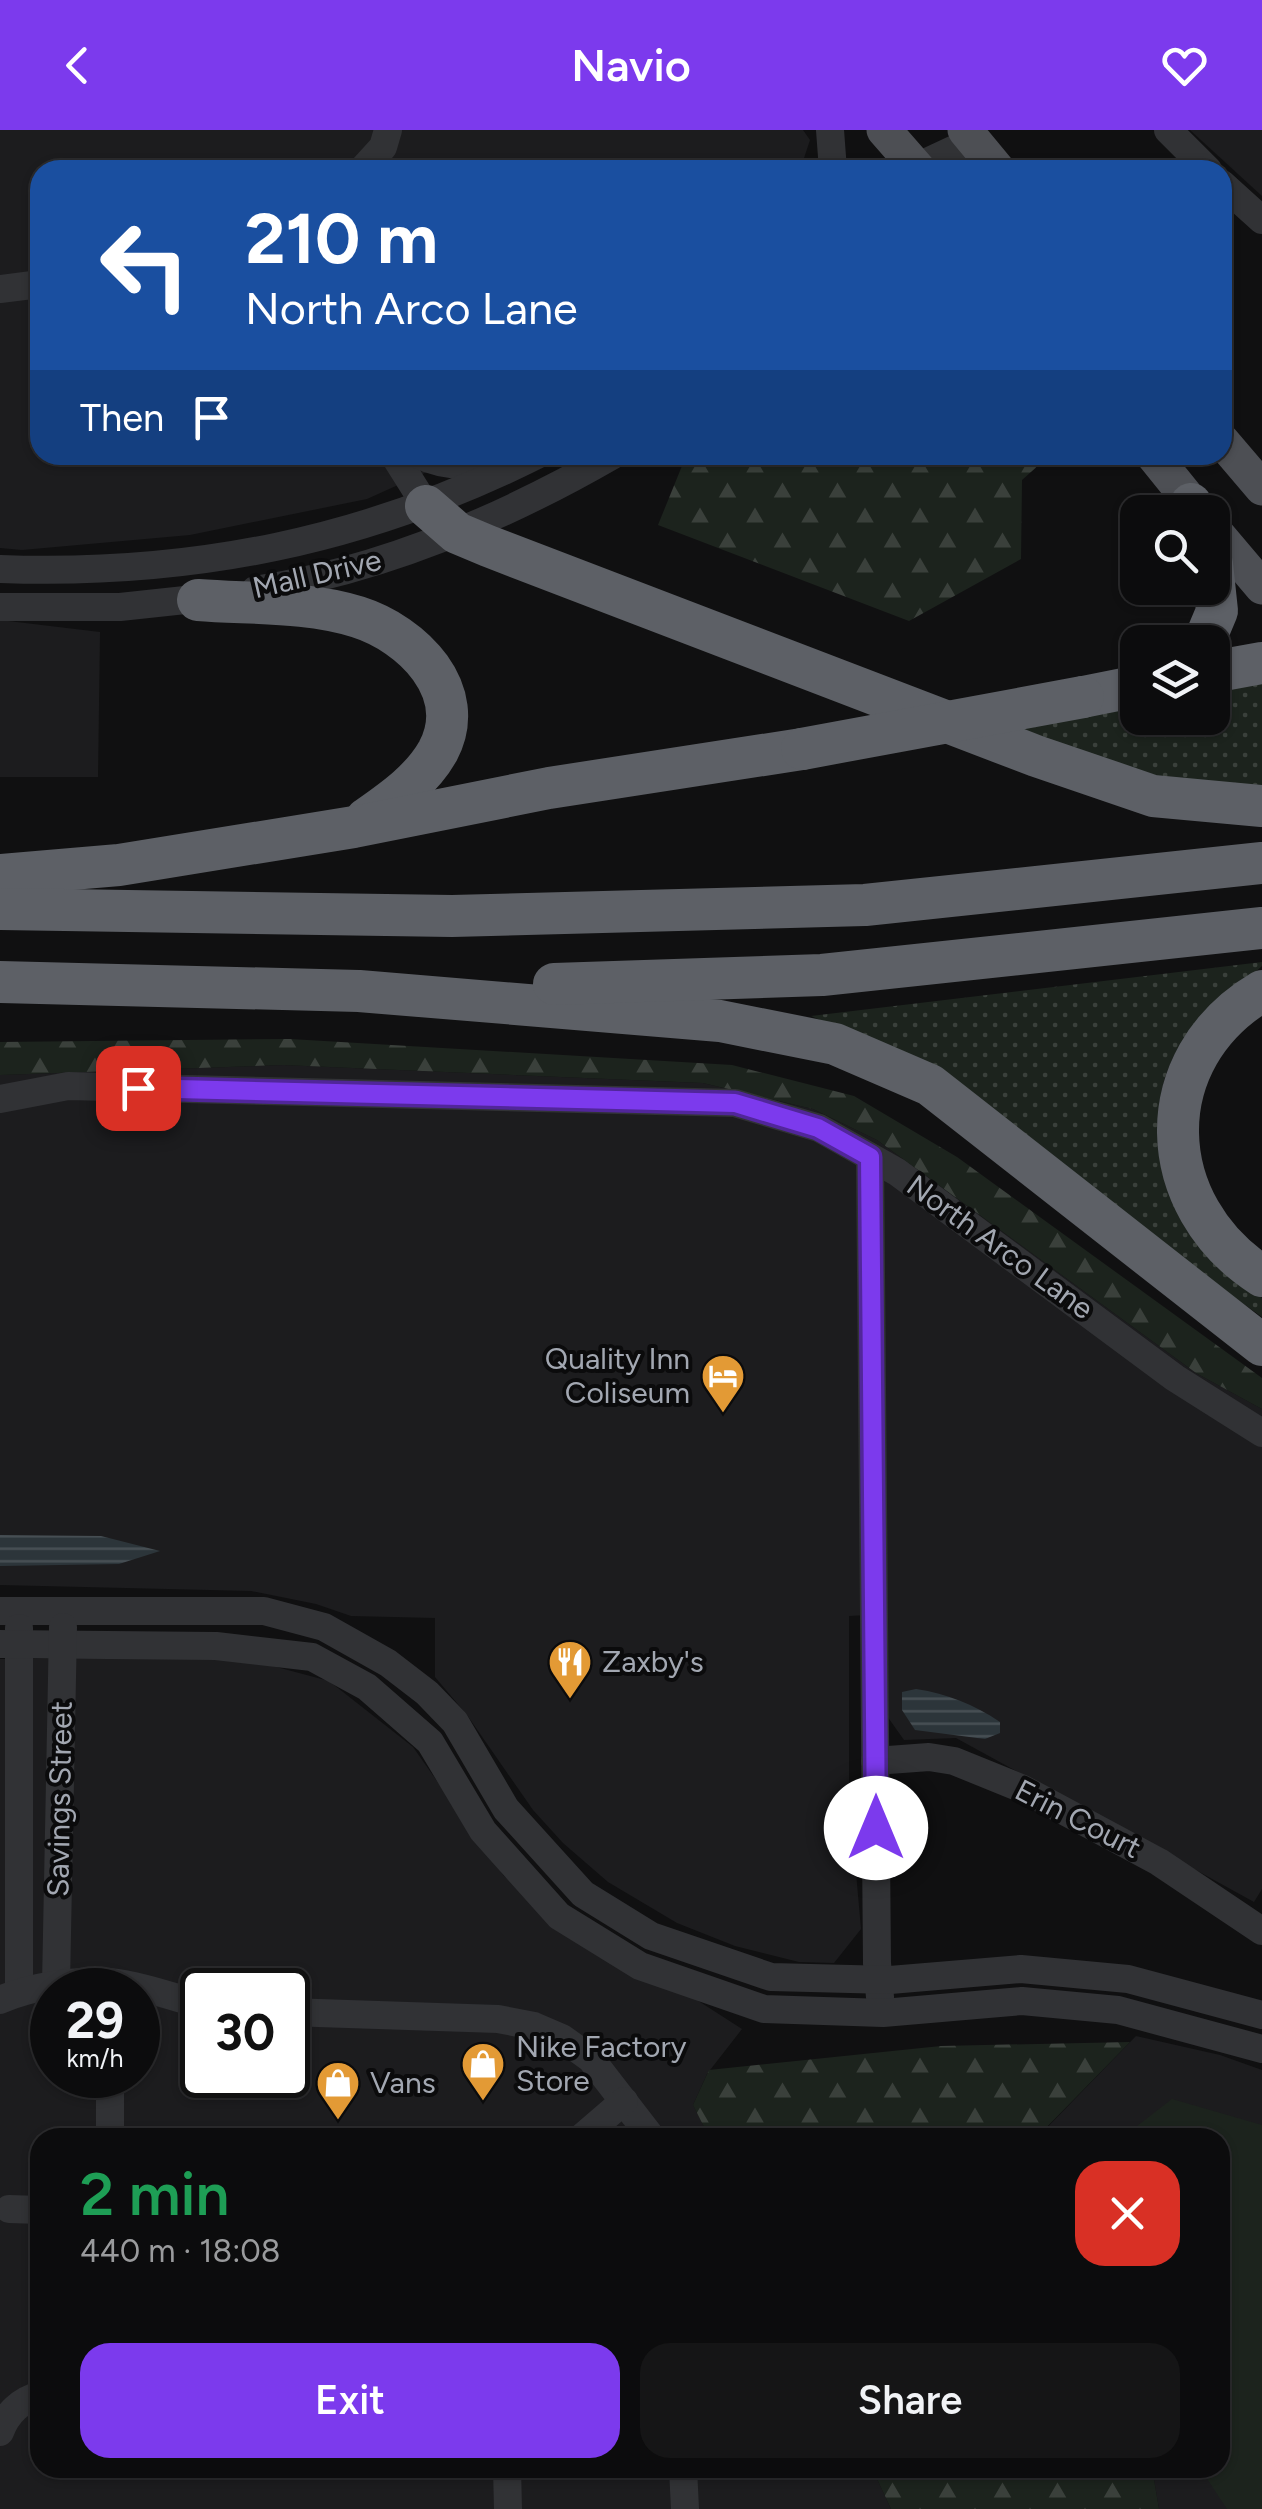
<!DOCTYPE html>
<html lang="en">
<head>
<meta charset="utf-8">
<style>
  :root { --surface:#0c0c0d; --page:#151516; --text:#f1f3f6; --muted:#9a9b9d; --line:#2c2c2e; --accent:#7c3aed }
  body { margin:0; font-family:Figtree,sans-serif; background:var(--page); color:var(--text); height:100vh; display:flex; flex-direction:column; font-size:38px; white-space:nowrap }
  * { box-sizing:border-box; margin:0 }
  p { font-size:32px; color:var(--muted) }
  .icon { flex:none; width:55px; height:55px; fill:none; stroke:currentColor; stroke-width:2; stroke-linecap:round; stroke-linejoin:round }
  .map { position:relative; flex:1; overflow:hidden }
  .sheet { position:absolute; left:30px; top:1998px; width:1200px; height:350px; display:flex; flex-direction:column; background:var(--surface); border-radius:30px; box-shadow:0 2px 8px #0004,0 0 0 2px var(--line) }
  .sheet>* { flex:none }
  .hud { position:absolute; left:30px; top:30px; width:1202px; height:305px; border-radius:30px; box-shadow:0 2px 8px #0004,0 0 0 2px var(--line); background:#1a4fa0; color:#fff; overflow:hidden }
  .fabs { position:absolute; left:1120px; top:365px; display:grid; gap:20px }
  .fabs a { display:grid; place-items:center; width:110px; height:110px; border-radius:20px; background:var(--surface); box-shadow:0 2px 8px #0004,0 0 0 2px var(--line); font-size:50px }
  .speed { position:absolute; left:30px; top:1838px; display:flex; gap:20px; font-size:50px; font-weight:700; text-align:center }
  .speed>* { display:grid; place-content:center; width:130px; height:130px; border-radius:50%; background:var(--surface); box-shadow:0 2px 8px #0004,0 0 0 2px var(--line); line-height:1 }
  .speed small { font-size:25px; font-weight:400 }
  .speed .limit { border:5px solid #111; border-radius:15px; background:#fff; color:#111 }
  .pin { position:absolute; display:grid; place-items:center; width:85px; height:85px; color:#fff; margin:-42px; border-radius:20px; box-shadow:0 5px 15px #0006 }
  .me { position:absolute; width:110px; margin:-55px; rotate:0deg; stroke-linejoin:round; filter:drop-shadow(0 0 8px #0008) }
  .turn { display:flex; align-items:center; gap:35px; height:210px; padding:0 50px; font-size:45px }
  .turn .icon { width:130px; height:130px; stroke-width:2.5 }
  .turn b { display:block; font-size:70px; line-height:85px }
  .then { display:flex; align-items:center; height:95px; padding:0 50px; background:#0003; gap:20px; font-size:38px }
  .round { display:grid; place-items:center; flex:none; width:105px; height:105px; border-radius:30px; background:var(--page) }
  .headline { display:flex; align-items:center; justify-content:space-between; height:170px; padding:0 50px }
  h1 { font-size:60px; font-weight:600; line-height:75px; color:#1e9e55 }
  .action { display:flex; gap:20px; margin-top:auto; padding:20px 50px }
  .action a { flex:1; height:115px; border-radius:30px; background:var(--accent); color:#fff; font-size:40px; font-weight:600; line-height:115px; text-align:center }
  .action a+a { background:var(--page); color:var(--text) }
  header { display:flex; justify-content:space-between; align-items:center; height:130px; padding:0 50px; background:var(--accent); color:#fff; font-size:45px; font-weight:600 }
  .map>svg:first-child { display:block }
  .built { fill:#1c1c1e; fill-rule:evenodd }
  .grass { fill:url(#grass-dots) }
  .forest { fill:url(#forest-firs) }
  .pitch { fill:#1c231d }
  .water { fill:url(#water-rules) }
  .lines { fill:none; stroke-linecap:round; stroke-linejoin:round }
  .minor { stroke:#313235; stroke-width:28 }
  .major { stroke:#4d4f54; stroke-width:35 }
  .highway { stroke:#5d6066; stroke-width:42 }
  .highway-bridge { stroke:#5d6066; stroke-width:42 }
  .route-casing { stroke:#51269a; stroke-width:25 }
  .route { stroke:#7c3aed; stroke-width:18 }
  .labels { text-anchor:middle; stroke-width:8; stroke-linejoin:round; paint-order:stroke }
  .street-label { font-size:30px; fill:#a2a7b1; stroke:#0b0b0c }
  .poi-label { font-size:30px; fill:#a2a7b1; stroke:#0b0b0c; text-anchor:start }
</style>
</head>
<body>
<header><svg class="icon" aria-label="back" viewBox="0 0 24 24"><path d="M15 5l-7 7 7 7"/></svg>Navio<svg class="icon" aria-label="heart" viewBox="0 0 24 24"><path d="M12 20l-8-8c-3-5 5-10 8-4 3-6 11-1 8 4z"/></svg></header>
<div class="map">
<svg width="1262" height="2379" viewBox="0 0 1262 2379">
  <defs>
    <pattern id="grass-dots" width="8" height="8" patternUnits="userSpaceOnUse" patternTransform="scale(2.5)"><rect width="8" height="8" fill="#1c231d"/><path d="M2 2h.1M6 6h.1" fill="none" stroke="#3a403b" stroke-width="1.8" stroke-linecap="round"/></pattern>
    <pattern id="forest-firs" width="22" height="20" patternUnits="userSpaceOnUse" patternTransform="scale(2.5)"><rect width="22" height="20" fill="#1c231d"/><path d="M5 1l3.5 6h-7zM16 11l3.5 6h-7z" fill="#3a403b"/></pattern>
    <pattern id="water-rules" width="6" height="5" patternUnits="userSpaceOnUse" patternTransform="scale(2.5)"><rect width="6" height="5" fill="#2c353a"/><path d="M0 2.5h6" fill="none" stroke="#474f54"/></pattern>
  </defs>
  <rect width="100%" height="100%" fill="#101011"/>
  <!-- built -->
  <g class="built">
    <path d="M0,0H803L810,10L800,40H40V325H456L438,337L367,369L190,405L22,420L0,418Z"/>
    <path d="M1190,0H1262V66Z"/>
    <path d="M0,490L100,502L98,647H0Z"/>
    <path d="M283,935L703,953L813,979L877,1010L1196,1243L1262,1279V1759L1254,1772L956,1608L904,1610L887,1586L886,1484L849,1486V1663L861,1799L834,1833L799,1832L735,1816L677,1793L608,1752L563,1713L533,1680L467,1585L435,1547V1488L351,1486L316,1474L251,1461L0,1455V945Z"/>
    <path d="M132,1528L250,1530L329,1551L413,1617L504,1746L742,1899L707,1944L693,1975L709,2007L40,2008V2338H872L891,2379H0V1529ZM52,1860H138V1945H52ZM202,1860H288V1945H202Z"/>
    <path d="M1136,1906L1220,1925L1262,1940V2379H1159L1152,2338H1220V2008H1037Z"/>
  </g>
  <!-- grass -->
  <g class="grass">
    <path d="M1262,550V655L1179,653L993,602L1137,574L1138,588H1212L1213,559Z"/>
    <path d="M1262,832V836C1238,858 1208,879 1188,904C1144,959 1152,1044 1188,1101C1205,1129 1237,1149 1262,1168V1187L889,920L811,886Z"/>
  </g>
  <!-- forest -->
  <g class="forest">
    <path d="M691,325H1050L1022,350L1021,429L909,491L658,395L684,331Z"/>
    <path d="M290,909L732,935L854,966L957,1027L1262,1248V1279L1196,1243L877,1010L813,979L703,953L283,935L0,945V912Z"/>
    <path d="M1130,1912L1037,2007H709L693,1975L709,1940L941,1916Z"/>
    <path d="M872,2338H1152L1159,2379H891Z"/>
  </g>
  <!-- pitch -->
  <path class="pitch" d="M1172,1969L1262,1995V2379H1227L1200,2338H1220V2008L1123,2007Z"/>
  <!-- water -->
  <g class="water">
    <path d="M0,1405L101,1406L160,1421L119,1434L0,1436Z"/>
    <path d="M916,1559C948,1564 973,1574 1000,1592V1603L985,1609L915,1600L902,1580V1562Z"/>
  </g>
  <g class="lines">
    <!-- minor -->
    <g class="minor">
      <path d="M830,0L833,40"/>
      <path d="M1168,0L1208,40"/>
      <path d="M362,40L383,17L388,0"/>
      <path d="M910,40L974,10"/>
      <path d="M1222,54L1262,90"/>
      <path d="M0,159L40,154"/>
      <path d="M394,325L426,376"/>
      <path d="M419,325C452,340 475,334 510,329"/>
      <path d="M0,439C192,446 365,411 537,325"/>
      <path d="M255,460C383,440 502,389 613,325"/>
      <path d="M0,477H120L213,467"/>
      <path d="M0,969L68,956L735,973L819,998L897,1042L1175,1248L1262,1303"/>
      <path d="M870,1027L877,1833L880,1867"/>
      <path d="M0,1481H264L324,1497L388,1533L427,1563L455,1592L506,1679L583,1764L651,1806L771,1847L890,1850L1021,1839L1128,1849L1262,1885"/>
      <path d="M19,1498V1862"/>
      <path d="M0,1514L216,1516L312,1527L367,1557L430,1612L483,1701L559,1786L640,1836L764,1879L883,1883L1022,1871L1118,1880L1262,1919"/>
      <path d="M875,1631L929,1627L954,1631L1023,1659L1159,1732L1262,1801"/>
      <path d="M56,1855L63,1497"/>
      <path d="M0,1870C32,1856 74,1850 109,1852C140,1855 173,1867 202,1875"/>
      <path d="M288,1882L498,1889L534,1896L562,1908L591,1929L652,2008"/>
      <path d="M110,2008V1945"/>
      <path d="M581,2008L624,1971"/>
      <path d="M9,2079L40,2080"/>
      <path d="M0,2302C7,2283 21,2270 40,2265"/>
      <path d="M507,2338L508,2379"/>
      <path d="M683,2338L685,2379"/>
    </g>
    <!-- major -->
    <g class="major">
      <path d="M884,0L919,40"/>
      <path d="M965,0L998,40"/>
      <path d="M1222,311L1262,358"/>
      <path d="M1153,325L1199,382"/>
      <path d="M1212,398L1262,457"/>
    </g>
    <!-- highway -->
    <g class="highway">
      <path d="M1191,374L1195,382"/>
      <path d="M426,376L457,403L488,416L1036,626L1153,666L1262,676"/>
      <path d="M198,470C250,474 308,471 358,487C412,504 470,561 438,621C421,651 393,670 366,689"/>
      <path d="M1204,512L1217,481L1212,434"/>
      <path d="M1212,542L1262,533"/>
      <path d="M1083,567L1138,556"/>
      <path d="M0,745L119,735L354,697L549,658L802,619"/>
      <path d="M0,779L452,786L865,775L1262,733"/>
      <path d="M0,852L359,861L720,891L835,914L930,955L1262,1215"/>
      <path d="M554,854L822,845L1262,798"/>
      <path d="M1262,861C1147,929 1153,1076 1262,1146"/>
    </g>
    <!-- highway-bridge -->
    <path class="highway-bridge" d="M802,619L1083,567"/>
  </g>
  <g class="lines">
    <defs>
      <path id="route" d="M138,958L735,973L818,998L870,1027L876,1698"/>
    </defs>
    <!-- route casing -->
    <use href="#route" class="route-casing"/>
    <!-- route -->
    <use href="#route" class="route"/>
  </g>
  <!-- icons -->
  <defs>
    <symbol id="hotel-pin" viewBox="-11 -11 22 30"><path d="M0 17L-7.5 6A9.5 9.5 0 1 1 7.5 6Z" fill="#e39a35" stroke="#0b0b0c"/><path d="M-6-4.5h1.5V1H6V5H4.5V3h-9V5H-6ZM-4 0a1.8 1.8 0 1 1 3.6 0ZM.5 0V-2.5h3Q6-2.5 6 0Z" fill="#fff"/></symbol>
    <symbol id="restaurant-pin" viewBox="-11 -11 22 30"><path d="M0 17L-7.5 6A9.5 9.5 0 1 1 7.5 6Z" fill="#e39a35" stroke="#0b0b0c"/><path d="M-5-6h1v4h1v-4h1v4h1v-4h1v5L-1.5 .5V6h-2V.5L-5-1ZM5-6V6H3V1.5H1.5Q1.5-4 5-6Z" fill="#fff"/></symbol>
    <symbol id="shop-pin" viewBox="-11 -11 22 30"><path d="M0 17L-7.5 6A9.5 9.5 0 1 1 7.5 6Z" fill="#e39a35" stroke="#0b0b0c"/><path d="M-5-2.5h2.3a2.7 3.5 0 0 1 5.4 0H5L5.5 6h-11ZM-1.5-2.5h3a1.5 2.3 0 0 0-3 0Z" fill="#fff"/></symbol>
  </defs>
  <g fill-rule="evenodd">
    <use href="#hotel-pin" x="698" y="1221" width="50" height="68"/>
    <use href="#restaurant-pin" x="545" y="1507" width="50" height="68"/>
    <use href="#shop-pin" x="458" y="1909" width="50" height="68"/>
    <use href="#shop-pin" x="313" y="1928" width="50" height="68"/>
  </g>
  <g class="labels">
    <!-- street labels -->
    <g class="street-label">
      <text transform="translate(317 444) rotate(-13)" y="10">Mall Drive</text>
      <text transform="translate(1000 1117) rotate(36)" y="10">North Arco Lane</text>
      <text transform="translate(60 1669) rotate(-89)" y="10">Savings Street</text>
      <text transform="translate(1078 1689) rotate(27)" y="10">Erin Court</text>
    </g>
    <!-- poi labels -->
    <g class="poi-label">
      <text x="690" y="1239" text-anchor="end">Quality Inn<tspan x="690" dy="34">Coliseum</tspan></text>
      <text x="602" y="1542">Zaxby's</text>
      <text x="516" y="1927">Nike Factory<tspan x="516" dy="34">Store</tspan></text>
      <text x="370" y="1963">Vans</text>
    </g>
  </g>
</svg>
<div class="fabs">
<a><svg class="icon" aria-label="search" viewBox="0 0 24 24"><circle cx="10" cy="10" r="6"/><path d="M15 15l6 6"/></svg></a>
<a><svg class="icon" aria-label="layers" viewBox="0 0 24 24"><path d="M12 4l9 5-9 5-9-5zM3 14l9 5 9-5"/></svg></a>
</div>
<div class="speed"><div>29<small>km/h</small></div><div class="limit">30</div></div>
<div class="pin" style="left:138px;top:958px;background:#d93025"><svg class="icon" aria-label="arrive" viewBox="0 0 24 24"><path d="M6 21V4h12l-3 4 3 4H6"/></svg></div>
<svg class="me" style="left:876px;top:1698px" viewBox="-20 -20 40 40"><circle r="19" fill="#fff"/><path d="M0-13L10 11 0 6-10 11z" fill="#7c3aed"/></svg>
<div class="hud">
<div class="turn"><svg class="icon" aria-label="left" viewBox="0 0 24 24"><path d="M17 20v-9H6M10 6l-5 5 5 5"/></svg><div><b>210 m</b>North Arco Lane</div></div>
<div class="then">Then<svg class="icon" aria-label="arrive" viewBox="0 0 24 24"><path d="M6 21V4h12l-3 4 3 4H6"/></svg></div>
</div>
<section class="sheet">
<div class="headline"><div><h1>2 min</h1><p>440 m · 18:08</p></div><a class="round" style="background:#d93025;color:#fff"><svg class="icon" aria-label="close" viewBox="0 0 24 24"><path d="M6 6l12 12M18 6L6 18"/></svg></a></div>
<div class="action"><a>Exit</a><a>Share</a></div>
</section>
</div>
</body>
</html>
